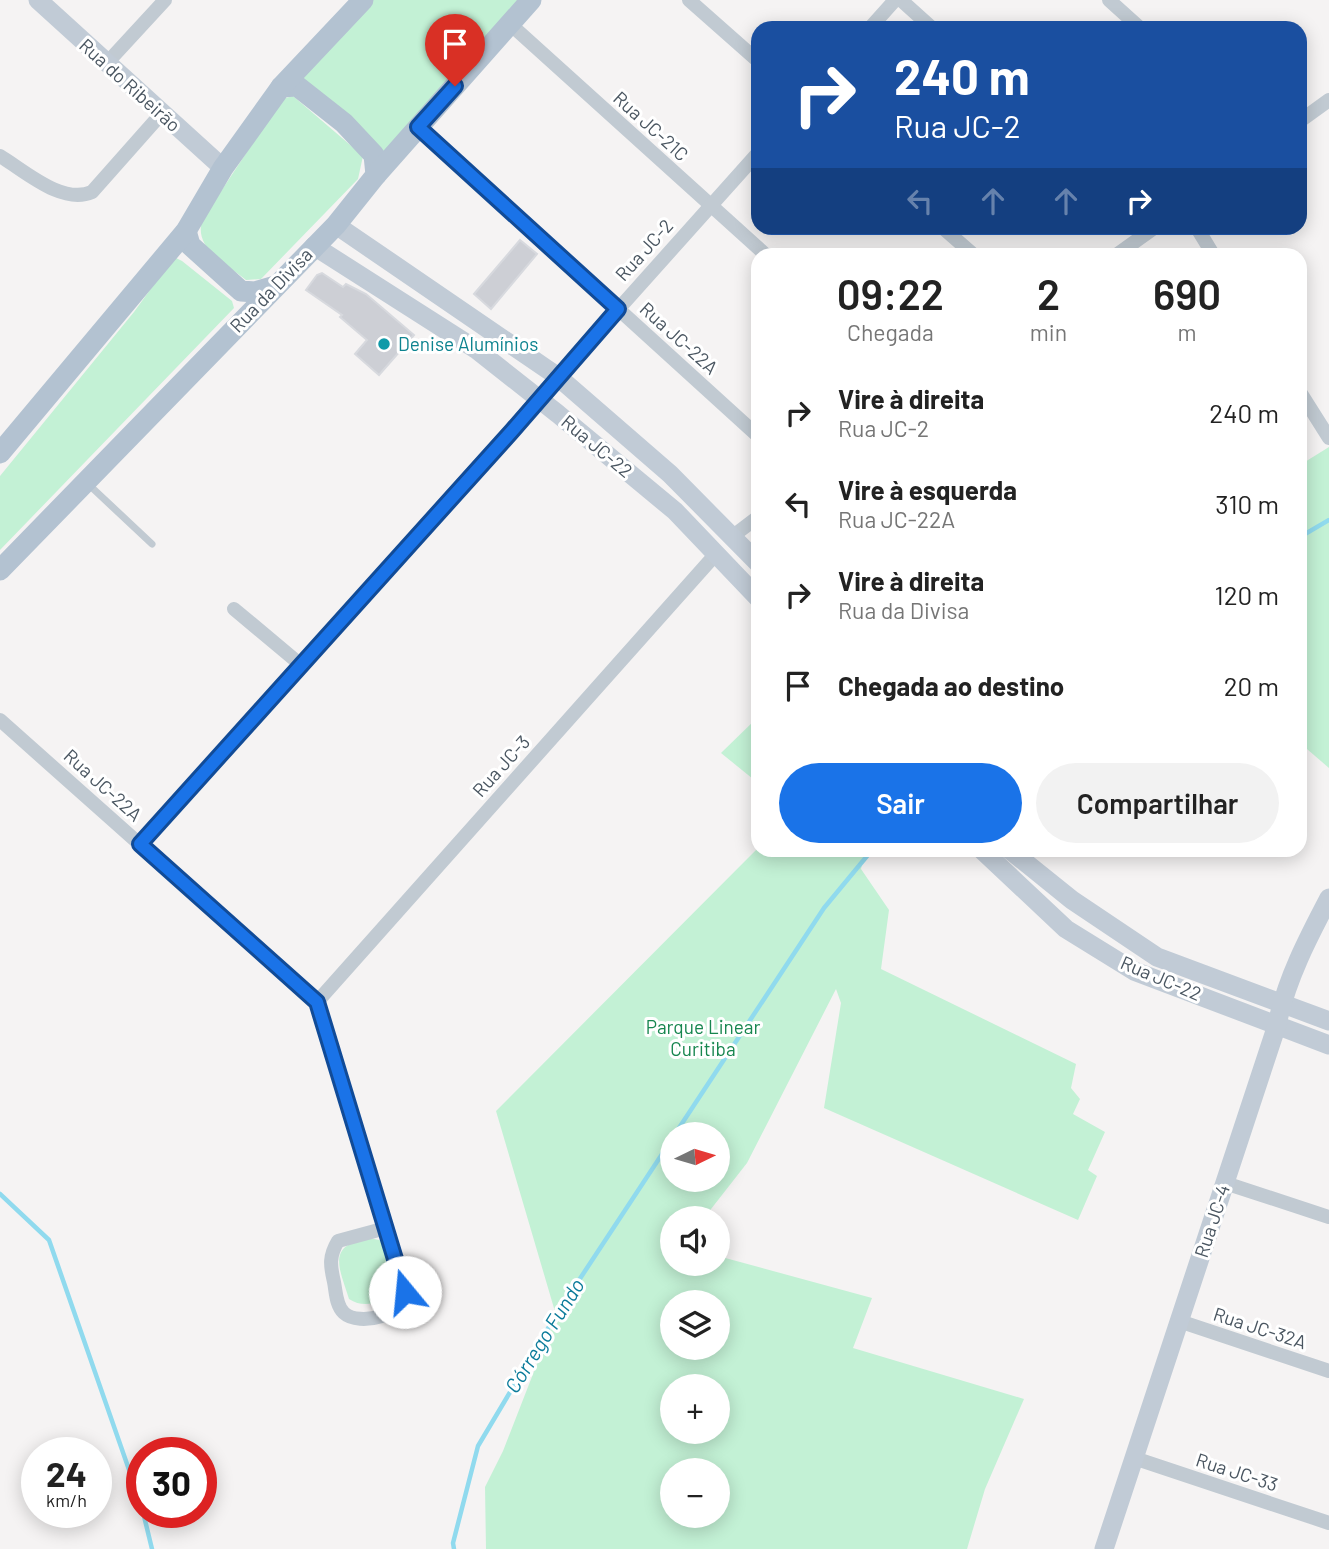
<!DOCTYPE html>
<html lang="pt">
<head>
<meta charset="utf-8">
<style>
  :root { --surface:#fff; --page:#f2f2f2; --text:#222; --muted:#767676; --accent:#1a73e8 }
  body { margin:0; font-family:Barlow,sans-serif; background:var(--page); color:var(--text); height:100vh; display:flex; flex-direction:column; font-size:26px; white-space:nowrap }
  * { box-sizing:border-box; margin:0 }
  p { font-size:23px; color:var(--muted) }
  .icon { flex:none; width:38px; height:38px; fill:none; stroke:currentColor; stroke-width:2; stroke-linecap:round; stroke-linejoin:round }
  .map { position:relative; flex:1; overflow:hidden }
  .drawer { position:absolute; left:751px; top:248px; width:556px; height:609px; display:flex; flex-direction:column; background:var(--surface); border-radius:21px; box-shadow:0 4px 18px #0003 }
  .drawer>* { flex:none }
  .hud { position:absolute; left:751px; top:21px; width:556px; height:214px; border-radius:21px; box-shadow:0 4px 18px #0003; background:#1a4fa0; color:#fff; overflow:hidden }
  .needle { width:46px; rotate:85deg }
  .tools { position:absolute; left:660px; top:1122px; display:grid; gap:14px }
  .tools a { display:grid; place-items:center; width:70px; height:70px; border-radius:50%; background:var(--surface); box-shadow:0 4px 18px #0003; font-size:35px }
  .speed { position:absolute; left:21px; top:1437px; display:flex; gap:14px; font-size:35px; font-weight:700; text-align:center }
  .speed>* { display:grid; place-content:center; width:91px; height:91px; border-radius:50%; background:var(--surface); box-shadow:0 4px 18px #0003; line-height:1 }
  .speed small { font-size:18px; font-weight:400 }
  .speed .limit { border:10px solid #d22; background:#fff; color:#111 }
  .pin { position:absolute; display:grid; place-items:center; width:60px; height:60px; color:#fff; margin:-72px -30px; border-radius:50% 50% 50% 0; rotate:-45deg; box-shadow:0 0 7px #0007 }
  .pin .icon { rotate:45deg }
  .me { position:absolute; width:77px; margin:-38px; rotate:343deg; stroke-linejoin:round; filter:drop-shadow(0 0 5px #0008) }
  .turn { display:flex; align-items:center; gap:24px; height:147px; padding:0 28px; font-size:32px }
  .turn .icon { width:91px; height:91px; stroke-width:2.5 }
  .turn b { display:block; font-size:49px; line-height:60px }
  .lanes { display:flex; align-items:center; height:66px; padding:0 28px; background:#0003; justify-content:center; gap:35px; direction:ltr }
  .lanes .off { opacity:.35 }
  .eta { display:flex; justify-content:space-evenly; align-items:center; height:119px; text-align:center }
  .eta b { font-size:42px; font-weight:600; line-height:49px }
  .action { display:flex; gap:14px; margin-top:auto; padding:14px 28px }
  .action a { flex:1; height:80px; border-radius:42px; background:var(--accent); color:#fff; font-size:28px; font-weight:600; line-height:80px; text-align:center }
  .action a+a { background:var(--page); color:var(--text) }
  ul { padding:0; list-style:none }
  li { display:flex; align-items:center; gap:21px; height:91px; padding:0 28px }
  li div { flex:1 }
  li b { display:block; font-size:26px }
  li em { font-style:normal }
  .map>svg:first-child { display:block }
  .green { fill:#c3f1d5; fill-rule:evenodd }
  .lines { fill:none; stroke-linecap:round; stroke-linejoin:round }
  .stream { stroke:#90daee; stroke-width:4.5 }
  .building { fill:#cdcfd5; stroke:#d7d9de; stroke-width:2 }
  .lane { stroke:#c1cad2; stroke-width:7 }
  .street { stroke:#c1cad2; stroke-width:14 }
  .secondary { stroke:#c1cbd6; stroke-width:19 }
  .primary { stroke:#b3c2d1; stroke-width:21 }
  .route-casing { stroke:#114b97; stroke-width:18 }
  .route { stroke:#1a73e8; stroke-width:12 }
  .culture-dot { fill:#0f9aa8; stroke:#fff; stroke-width:2.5 }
  .labels { text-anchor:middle; stroke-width:6; stroke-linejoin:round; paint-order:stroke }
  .street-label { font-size:19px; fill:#4a5661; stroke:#fff }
  .culture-label { font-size:19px; fill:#0d838f; stroke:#fff; text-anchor:start }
  .park-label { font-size:19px; fill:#17864f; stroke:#fff }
  .water-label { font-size:21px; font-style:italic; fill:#0c7c9b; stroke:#fff }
</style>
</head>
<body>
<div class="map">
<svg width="1329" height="1549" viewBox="0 0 1329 1549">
  <rect width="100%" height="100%" fill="#f5f3f3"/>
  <!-- green -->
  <g class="green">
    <path d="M373,0H524L380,162L297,81Z"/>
    <path d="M293,96L363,156L358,179L261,279L246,280C225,263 194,249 202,220L282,99Z"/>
    <path d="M174,257L182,261L232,301L234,308L0,550V476L134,312Z"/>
    <path d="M1329,447V768L1300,743V465Z"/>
    <path d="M758,717V783L721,753Z"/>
    <path d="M758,848L865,851L861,869L889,910L881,969L1076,1064L1071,1088L1080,1099L1073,1114L1105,1132L1088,1170L1097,1176L1078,1220L824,1108L841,1003L836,989L747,1163L704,1218H672V1264H718V1256L872,1298L853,1348L1024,1399L985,1489L967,1549H486L485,1487L503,1451L556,1315L496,1111ZM718,1134V1180H672V1134ZM718,1302V1348H672V1302ZM672,1386H718V1432H672ZM718,1470V1516H672V1470Z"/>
    <path d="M370,1238L383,1241L397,1287C384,1302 366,1310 349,1299C339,1267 326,1245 370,1238Z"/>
  </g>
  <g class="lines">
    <!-- stream -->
    <g class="stream">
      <path d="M1300,537L1329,520"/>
      <path d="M675,1134L824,908L872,850"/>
      <path d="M0,1194L49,1240L142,1507"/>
      <path d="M143,1512L152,1549"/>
      <path d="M454,1549L453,1543L478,1446L556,1315L672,1139"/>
    </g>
  </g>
  <!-- building -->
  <g class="building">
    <path d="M520,240L537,254L491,309L474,294Z"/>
    <path d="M322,273L343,287L346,284L366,294L414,335L379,375L355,354L367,340L340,317L342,315L306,290L317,275Z"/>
  </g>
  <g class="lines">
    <!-- lane -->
    <path class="lane" d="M87,483L152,544"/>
    <!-- street -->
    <g class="street">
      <path d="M689,0L758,61"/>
      <path d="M901,0L932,28"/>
      <path d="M1109,0L1140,28"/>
      <path d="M510,24L767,256"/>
      <path d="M870,28L895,0"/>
      <path d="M106,64L165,0"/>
      <path d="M1300,121L1329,100"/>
      <path d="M418,127L758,436"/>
      <path d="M0,156C25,171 62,205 92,192L162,113"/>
      <path d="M943,228L975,256"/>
      <path d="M1197,228L1214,256"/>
      <path d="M1115,256L1154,228"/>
      <path d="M1300,392L1329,438"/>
      <path d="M733,536L758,517"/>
      <path d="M234,609L301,665"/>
      <path d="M0,720L317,1002L386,1228"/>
      <path d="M140,844L758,153"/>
      <path d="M317,1002L715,555"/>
      <path d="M1225,1183L1329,1217"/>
      <path d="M386,1228C392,1247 403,1271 405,1291C407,1315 359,1327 344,1313C336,1306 336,1292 334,1282C330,1265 329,1256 338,1241Z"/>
      <path d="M1179,1321L1329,1371"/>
      <path d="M1134,1458L1329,1523"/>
    </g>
    <!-- secondary -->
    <g class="secondary">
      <path d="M38,0L223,168"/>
      <path d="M336,225L557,376L670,474L758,563"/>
      <path d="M314,246L477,350L558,414L675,511L758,598"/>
      <path d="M982,850L1066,929L1134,971L1329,1045"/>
      <path d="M1010,850L1072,900L1157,957L1329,1021"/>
      <path d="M1104,1549L1277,1025C1286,980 1308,938 1329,898"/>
    </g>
    <!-- primary -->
    <g class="primary">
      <path d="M281,87L297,86L344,123L374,155L376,175"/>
      <path d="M186,231L190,245L241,291L255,292L275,286"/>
      <path d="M0,453L186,231L223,168L281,87L363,0"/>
      <path d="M0,570L336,225L376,175L531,0"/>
    </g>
  </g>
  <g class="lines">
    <defs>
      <path id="route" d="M405,1292L317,1002L140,844L512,431L618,309L418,127L455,86"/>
    </defs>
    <!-- route casing -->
    <use href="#route" class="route-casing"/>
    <!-- route -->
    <use href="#route" class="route"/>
  </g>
  <!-- markers -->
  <circle class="culture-dot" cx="384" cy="344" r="7"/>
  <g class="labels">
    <!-- street labels -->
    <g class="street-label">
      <text transform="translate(130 85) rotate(42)" y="7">Rua do Ribeirão</text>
      <text transform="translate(651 126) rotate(42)" y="7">Rua JC-21C</text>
      <text transform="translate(644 250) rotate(-48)" y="7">Rua JC-2</text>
      <text transform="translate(271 290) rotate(-46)" y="7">Rua da Divisa</text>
      <text transform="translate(679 338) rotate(42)" y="7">Rua JC-22A</text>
      <text transform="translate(597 446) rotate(40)" y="7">Rua JC-22</text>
      <text transform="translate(501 766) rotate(-48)" y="7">Rua JC-3</text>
      <text transform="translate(103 785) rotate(42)" y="7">Rua JC-22A</text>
      <text transform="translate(1161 978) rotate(23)" y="7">Rua JC-22</text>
      <text transform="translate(1212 1221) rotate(-72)" y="7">Rua JC-4</text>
      <text transform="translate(1260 1328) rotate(18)" y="7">Rua JC-32A</text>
      <text transform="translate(1237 1472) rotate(18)" y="7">Rua JC-33</text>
    </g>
    <!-- culture labels -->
    <g class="culture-label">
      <text x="398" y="351">Denise Alumínios</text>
    </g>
    <!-- park labels -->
    <g class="park-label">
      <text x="703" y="1034">Parque Linear<tspan x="703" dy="22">Curitiba</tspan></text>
    </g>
    <!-- water labels -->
    <g class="water-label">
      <text transform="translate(545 1336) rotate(-58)" y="7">Córrego Fundo</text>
    </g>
  </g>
</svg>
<div class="tools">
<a><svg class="needle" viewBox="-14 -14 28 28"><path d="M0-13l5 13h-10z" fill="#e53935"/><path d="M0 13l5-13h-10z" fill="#767676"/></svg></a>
<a><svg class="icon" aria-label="sound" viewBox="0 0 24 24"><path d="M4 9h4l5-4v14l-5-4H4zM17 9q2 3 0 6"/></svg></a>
<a><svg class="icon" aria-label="layers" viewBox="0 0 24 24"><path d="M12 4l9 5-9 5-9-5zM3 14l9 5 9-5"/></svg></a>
<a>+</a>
<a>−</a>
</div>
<div class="speed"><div>24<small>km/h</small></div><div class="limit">30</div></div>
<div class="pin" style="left:455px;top:86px;background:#d93025"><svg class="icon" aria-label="arrive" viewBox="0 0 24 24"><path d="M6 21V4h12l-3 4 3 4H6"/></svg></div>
<svg class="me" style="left:405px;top:1292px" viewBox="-20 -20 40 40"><circle r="19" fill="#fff"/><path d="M0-13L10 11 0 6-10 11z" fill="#1a73e8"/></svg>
<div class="hud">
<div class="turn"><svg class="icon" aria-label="right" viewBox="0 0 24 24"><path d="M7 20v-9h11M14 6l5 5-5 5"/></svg><div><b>240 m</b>Rua JC-2</div></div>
<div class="lanes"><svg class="icon off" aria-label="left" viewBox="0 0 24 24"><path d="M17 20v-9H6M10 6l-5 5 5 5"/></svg><svg class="icon off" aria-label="ahead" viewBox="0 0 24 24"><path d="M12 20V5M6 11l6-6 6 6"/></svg><svg class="icon off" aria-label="ahead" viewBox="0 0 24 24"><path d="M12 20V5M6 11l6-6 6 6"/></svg><svg class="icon" aria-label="right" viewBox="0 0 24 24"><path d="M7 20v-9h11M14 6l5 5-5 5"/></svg></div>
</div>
<section class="drawer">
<div class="eta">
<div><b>09:22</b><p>Chegada</p></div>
<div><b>2</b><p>min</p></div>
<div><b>690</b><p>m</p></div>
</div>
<ul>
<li><svg class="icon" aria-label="right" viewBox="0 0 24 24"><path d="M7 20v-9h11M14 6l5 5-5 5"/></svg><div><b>Vire à direita</b><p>Rua JC-2</p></div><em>240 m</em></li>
<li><svg class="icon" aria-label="left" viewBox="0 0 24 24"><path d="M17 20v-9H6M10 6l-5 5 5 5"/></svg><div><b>Vire à esquerda</b><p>Rua JC-22A</p></div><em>310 m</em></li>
<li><svg class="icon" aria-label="right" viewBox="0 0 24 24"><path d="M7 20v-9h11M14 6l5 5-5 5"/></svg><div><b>Vire à direita</b><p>Rua da Divisa</p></div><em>120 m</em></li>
<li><svg class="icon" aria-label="arrive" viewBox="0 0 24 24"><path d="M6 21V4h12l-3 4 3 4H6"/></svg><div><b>Chegada ao destino</b></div><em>20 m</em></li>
</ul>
<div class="action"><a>Sair</a><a>Compartilhar</a></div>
</section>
</div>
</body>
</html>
